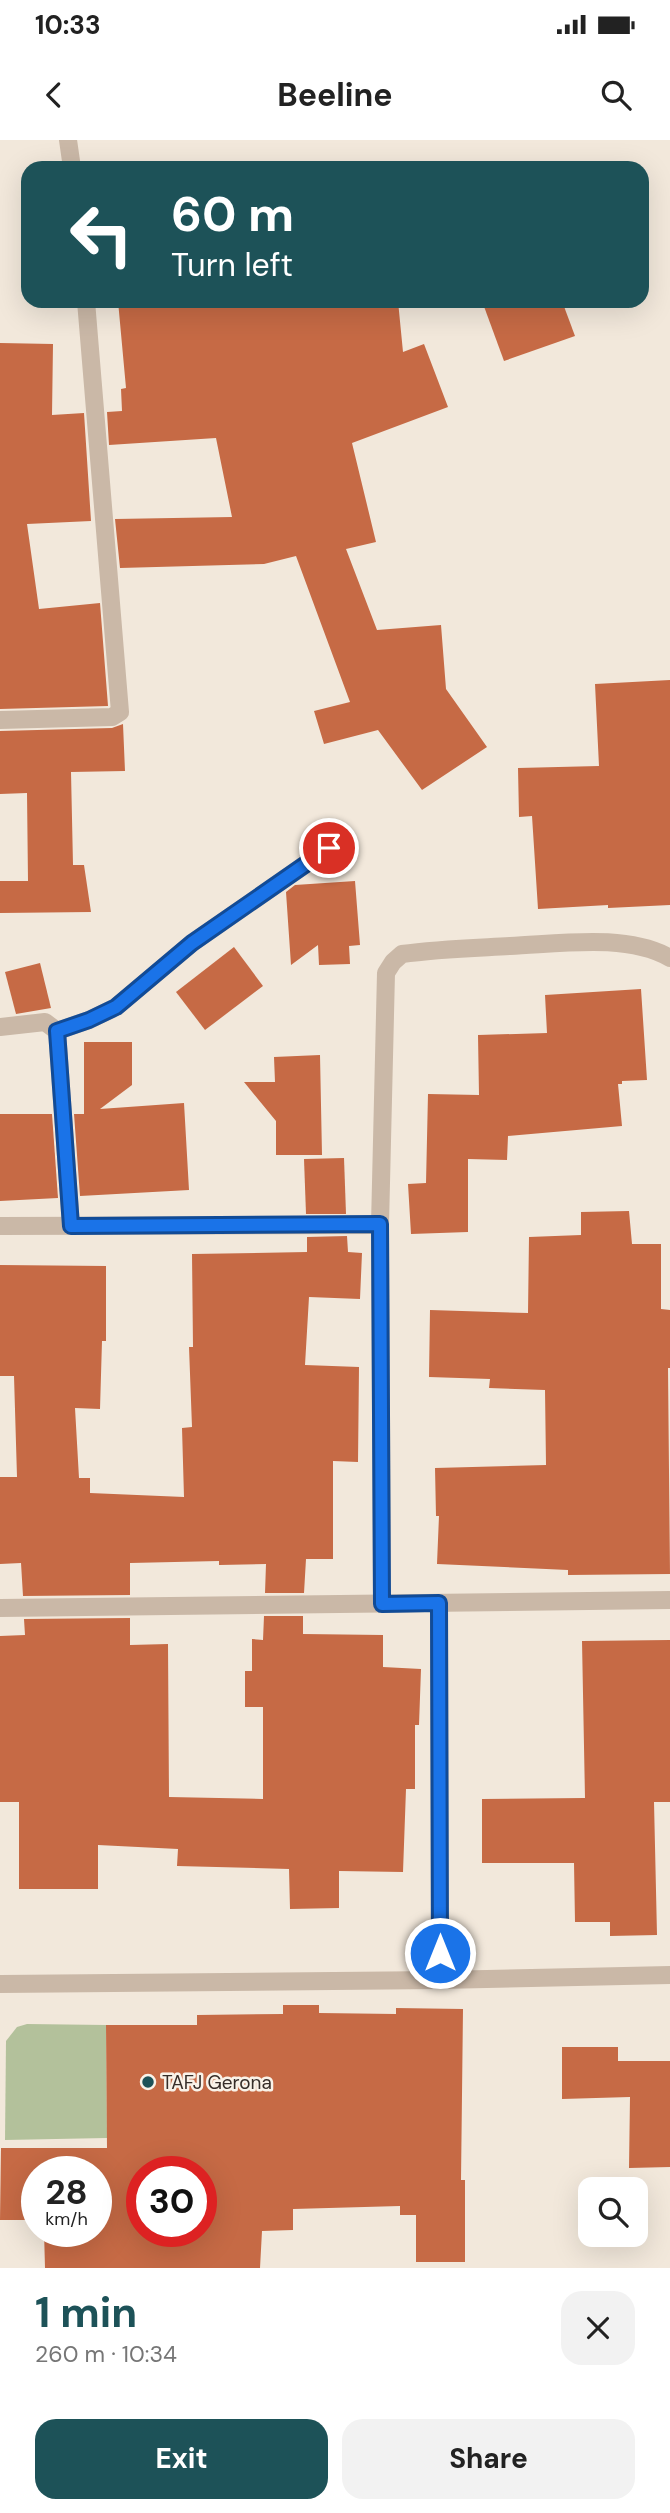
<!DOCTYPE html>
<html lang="en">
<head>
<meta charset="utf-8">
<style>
  :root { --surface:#fff; --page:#f2f2f2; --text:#222; --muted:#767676; --accent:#1d5258 }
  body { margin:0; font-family:"DM Sans",sans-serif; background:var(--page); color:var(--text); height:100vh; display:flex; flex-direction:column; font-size:26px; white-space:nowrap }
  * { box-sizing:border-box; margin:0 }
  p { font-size:23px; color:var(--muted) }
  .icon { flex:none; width:38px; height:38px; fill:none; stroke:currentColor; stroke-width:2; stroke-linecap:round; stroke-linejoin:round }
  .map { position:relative; height:2128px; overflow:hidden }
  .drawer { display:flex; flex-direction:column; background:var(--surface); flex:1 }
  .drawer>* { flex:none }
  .hud { position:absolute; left:21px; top:21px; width:628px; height:147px; border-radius:21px; box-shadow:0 7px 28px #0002; background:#1d5258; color:#fff; overflow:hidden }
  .fabs { position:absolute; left:578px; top:2037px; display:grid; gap:14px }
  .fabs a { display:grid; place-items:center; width:70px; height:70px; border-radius:14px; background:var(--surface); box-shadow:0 7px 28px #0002; font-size:35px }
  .speed { position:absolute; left:21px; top:2016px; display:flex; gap:14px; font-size:35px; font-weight:700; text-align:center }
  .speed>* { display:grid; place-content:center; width:91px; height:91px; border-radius:50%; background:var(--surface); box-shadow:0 7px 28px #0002; line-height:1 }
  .speed small { font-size:18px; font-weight:400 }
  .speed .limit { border:10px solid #d22; background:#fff; color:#111 }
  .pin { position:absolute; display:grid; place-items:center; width:60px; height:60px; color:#fff; margin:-30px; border:4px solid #fff; border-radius:50%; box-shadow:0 2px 7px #0007 }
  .me { position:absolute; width:77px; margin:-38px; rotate:0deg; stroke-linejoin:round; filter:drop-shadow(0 0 5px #0008) }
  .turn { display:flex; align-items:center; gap:24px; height:147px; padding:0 35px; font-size:32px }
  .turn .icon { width:91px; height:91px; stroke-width:2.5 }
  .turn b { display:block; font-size:49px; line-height:60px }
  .round { display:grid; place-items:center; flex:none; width:74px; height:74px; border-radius:21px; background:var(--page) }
  .summary { display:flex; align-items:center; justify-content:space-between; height:119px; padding:0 35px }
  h1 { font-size:42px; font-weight:700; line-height:52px; color:var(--accent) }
  .action { display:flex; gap:14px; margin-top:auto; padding:14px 35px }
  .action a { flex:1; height:80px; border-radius:21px; background:var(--accent); color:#fff; font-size:28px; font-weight:700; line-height:80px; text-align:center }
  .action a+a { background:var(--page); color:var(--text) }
  .status { display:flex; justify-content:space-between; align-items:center; height:49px; padding:0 35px; background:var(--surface); direction:ltr }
  .status svg { height:19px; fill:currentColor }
  header { display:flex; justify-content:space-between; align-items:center; height:91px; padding:0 35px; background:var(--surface); font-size:32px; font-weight:700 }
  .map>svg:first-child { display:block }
  .green { fill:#b3c19b }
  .building { fill:#c66a45; fill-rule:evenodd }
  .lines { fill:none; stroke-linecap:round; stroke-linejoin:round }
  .street { stroke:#cab8a7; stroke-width:18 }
  .route-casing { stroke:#114b97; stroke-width:18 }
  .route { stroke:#1a73e8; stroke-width:12 }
  .poi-dot { fill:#1d5258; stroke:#f9f2e8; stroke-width:2.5 }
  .labels { text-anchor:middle; stroke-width:5; stroke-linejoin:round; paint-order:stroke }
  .poi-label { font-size:19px; fill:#362d28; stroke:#f9f2e8; text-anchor:start }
</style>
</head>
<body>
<div class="status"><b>10:33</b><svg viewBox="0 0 49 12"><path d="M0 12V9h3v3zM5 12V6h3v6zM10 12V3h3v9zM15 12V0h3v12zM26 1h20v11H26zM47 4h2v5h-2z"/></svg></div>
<header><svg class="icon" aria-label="back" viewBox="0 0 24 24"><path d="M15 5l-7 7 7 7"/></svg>Beeline<svg class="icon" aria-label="search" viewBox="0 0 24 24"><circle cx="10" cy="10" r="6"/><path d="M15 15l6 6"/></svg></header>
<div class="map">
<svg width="670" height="2128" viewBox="0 0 670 2128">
  <rect width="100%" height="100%" fill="#f2e8db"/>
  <!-- green -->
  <path class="green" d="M27,1884L106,1885L107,1998L5,2000L6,1901L17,1887Z"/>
  <!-- building -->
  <g class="building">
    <path d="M118,161H398L403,212L424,204L448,267L352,303L376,402L346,409L377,490L441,485L446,549L487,607L422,650L378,590L324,604L314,571L350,562L296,416L264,424L120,428L115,379L232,377L216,298L109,305L107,272L122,271L121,249L126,248Z"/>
    <path d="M482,161H562L575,196L504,221Z"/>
    <path d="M0,203L53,204L52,275L84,273L91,381L27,384L39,469L100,463L108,566L0,569Z"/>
    <path d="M670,540V765L608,768V765L538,769L532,676L519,677L518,628L599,626L595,544Z"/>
    <path d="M123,584L125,631L71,632L73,725H84L91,772L0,773V741H28L27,653L0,654V591L112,588Z"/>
    <path d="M355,741L360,805L349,806L350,824L319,825L318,805L291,825L286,752L295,745Z"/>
    <path d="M234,807L263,846L205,890L176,852Z"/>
    <path d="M40,823L51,868L16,874L5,832Z"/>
    <path d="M641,849L647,940L622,941V944H618L622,986L508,996L507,1020L468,1019V1092L411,1094L408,1044L426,1043L428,954L479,955L478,895L547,893L545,855Z"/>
    <path d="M84,902H132V945L100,969L184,963L189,1050L80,1056L74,974H84Z"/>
    <path d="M320,915L322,1015H276V981L244,942H275L274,917Z"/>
    <path d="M0,974H52L58,1058L0,1061Z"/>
    <path d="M344,1018L346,1074H306L304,1019Z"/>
    <path d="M629,1071L632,1104H661V1169L670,1170V1228H668L670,1434L568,1435V1430L437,1424L439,1376H436L435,1328L546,1325L545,1250L489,1248L490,1239L429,1237L430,1170L528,1173L529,1097L581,1095V1072Z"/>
    <path d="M347,1096L348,1112L362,1113L360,1159L309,1157L305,1225L359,1227L358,1322L333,1321V1419H306L304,1453H265L266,1424L219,1425V1421L130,1423V1455L23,1456L21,1423L0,1424V1337H17L14,1236H0V1125L106,1126V1201H102L100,1269L75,1268L79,1338H90V1353L184,1357L182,1288L192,1287L189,1207H193L192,1114L307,1112V1097Z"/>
    <path d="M264,1476H303V1494L383,1495V1527L421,1529L419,1585H415V1649H406L403,1732L339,1731V1768L290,1769L289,1729L177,1726L178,1709L98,1705V1749H19V1662H0V1496L25,1495L24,1479L130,1478V1505L168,1504L169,1657L263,1659V1567H245V1531H252V1499L263,1500Z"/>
    <path d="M670,1500V1662H654L657,1795L610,1796V1782H575L574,1723H482V1659L585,1658L582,1501Z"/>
    <path d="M283,1865H319V1873L396,1874V1868L463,1869L461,2040H465V2122H416V2075H400V2066L293,2069V2090L262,2091L260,2128H45L44,2091H96V2032H37V2080H0L1,2008H107L106,1885H197V1875L283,1874ZM142,2032H201V2091H142Z"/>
    <path d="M562,1907H618V1921H670V2027L629,2028L630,1957L562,1959Z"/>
  </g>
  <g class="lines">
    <!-- street -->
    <g class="street">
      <path d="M68,0L72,28"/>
      <path d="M0,580L112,577L120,572L86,161"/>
      <path d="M0,887L45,882L57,891L71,1086"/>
      <path d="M57,891L89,880L116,867L192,803L329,708"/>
      <path d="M0,1086L380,1085"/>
      <path d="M439,1463L440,1840"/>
      <path d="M382,1464L380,1085L386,833L393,822L402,814C437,809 474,808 510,806C559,804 627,793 670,818"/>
      <path d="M0,1468L670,1460"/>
      <path d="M0,1844L440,1840L670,1835"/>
    </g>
  </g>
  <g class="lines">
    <defs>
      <path id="route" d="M329,708L192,803L116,867L89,880L57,891L71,1086L380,1084L382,1464L439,1463L440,1813"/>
    </defs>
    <!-- route casing -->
    <use href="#route" class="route-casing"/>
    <!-- route -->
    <use href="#route" class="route"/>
  </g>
  <!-- markers -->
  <circle class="poi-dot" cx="148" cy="1942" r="7"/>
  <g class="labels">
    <!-- poi labels -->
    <g class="poi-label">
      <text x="162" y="1949">TAFJ Gerona</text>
    </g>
  </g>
</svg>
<div class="fabs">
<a><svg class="icon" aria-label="search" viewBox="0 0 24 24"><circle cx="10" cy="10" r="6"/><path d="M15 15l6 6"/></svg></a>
</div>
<div class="speed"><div>28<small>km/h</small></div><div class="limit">30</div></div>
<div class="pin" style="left:329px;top:708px;background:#d93025"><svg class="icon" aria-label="arrive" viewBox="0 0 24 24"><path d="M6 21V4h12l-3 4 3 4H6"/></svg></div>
<svg class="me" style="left:440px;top:1813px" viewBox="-20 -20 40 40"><circle r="17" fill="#1a73e8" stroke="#fff" stroke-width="3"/><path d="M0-11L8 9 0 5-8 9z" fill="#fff"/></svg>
<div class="hud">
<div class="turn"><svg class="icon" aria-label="left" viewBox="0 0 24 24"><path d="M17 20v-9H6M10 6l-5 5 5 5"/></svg><div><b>60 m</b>Turn left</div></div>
</div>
</div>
<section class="drawer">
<div class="summary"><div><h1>1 min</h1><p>260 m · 10:34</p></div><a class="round"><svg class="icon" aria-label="close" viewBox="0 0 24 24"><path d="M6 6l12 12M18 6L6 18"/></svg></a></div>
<div class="action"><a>Exit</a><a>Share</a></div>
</section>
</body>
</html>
